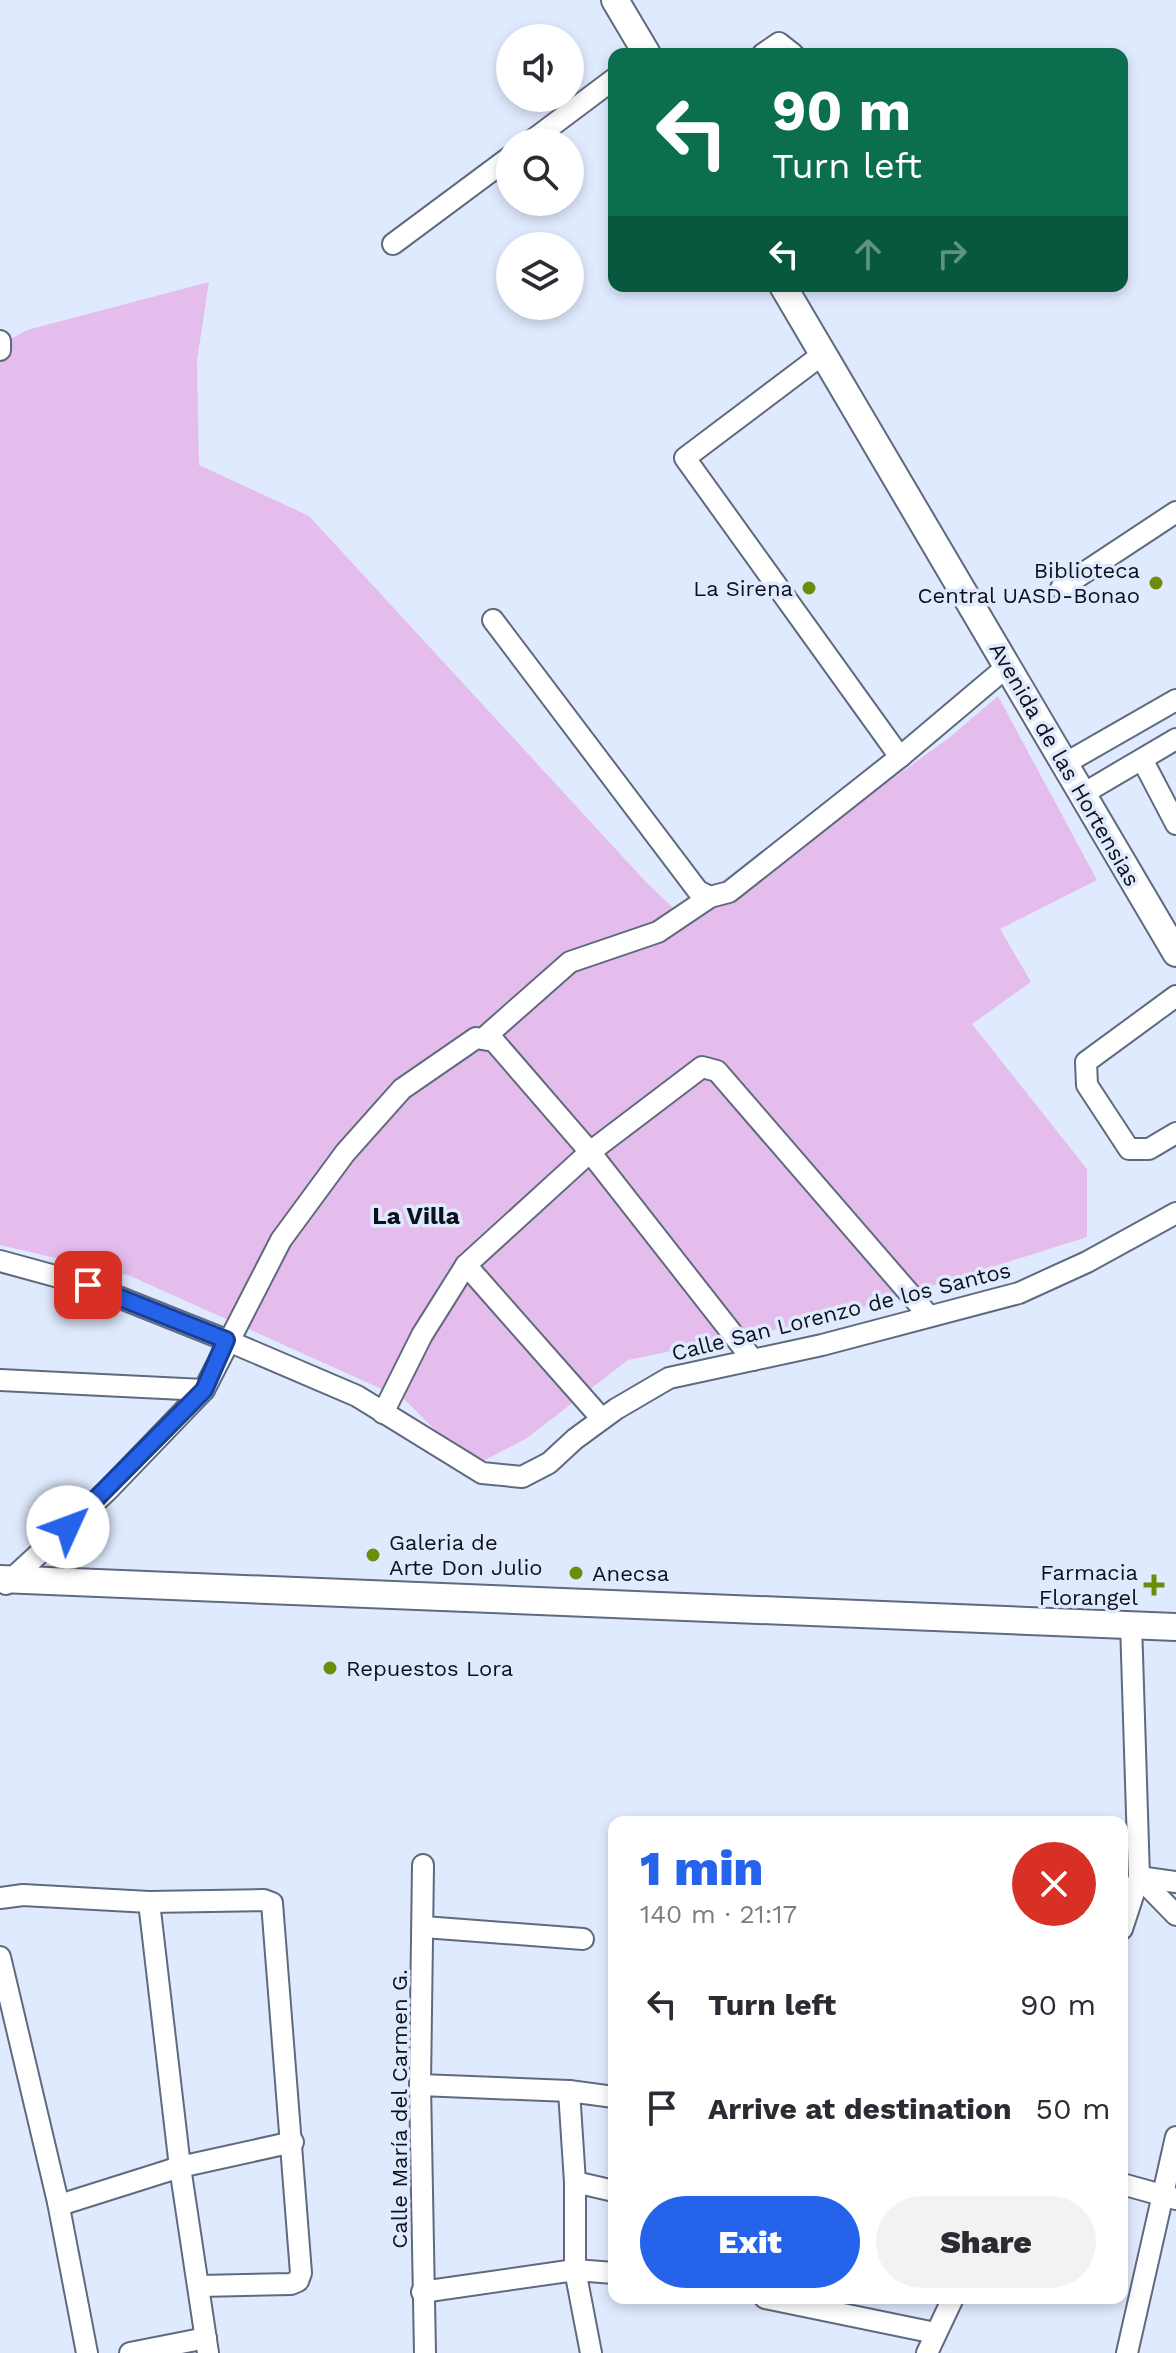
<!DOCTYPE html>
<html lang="en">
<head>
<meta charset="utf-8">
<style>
  :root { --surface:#fff; --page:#f2f2f3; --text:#2b2b33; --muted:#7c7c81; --accent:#2563eb }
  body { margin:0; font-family:"Work Sans",sans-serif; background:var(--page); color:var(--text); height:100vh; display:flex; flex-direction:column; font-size:30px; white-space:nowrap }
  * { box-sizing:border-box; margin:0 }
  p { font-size:26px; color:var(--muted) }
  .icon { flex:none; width:44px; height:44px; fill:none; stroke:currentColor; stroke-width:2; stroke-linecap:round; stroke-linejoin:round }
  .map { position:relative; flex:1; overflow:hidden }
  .panel { position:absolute; left:608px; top:1816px; width:520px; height:488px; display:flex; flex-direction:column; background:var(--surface); border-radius:16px; box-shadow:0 4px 12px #0003 }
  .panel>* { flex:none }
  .hud { position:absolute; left:608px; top:48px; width:520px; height:244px; border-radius:16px; box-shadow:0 4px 12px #0003; background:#0b6e4f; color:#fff; overflow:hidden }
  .tools { position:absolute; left:496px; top:24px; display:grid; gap:16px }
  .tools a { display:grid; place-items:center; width:88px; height:88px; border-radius:50%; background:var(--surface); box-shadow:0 4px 12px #0003; font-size:40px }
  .pin { position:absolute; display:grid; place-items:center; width:68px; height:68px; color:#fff; margin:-34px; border-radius:16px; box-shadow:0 4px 12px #0006 }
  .me { position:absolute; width:88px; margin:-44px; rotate:47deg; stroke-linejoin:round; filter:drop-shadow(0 0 6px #0008) }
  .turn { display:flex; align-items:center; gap:28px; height:168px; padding:0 32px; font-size:36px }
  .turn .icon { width:104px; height:104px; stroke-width:2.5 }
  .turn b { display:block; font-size:56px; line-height:68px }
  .lanes { display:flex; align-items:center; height:76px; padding:0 32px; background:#0003; justify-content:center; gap:40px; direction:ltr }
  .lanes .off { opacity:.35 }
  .round { display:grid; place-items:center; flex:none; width:84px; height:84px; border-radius:42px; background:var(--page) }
  .overview { display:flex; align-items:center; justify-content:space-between; height:136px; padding:0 32px }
  h1 { font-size:48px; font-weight:800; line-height:60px; color:var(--accent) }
  .primary-button { display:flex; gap:16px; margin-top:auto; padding:16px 32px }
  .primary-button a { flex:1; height:92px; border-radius:48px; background:var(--accent); color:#fff; font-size:32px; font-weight:800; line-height:92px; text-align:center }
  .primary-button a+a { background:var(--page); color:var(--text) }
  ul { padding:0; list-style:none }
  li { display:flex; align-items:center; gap:24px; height:104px; padding:0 32px }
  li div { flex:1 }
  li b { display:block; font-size:30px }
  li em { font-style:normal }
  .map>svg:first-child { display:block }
  .green { fill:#e5bded }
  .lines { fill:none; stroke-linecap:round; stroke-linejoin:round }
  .minor-casing { stroke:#5f6a7f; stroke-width:24 }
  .major-casing { stroke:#5f6a7f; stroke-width:30 }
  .minor { stroke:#fff; stroke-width:20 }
  .major { stroke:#fff; stroke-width:26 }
  .route-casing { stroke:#184099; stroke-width:20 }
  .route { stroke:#2563eb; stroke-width:14 }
  .poi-dot { fill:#6f8c09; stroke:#e0eafe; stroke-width:3 }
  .labels { text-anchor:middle; stroke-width:7; stroke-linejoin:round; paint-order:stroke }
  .poi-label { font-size:22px; fill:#0d1119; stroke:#e0eafe; text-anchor:end }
  .street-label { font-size:22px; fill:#0d1119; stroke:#e0eafe }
  .neighbourhood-label { font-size:24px; font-weight:bold; fill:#0d1119; stroke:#e0eafe }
</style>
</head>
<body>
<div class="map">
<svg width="1176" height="2353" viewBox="0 0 1176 2353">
  <rect width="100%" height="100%" fill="#e0eafe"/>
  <!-- green -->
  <path class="green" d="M209,282L197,360L199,465L309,516L646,882L690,924L949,738L998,696L1097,880L1000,929L1031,982L972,1024L1087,1169V1237L827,1319L628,1360L527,1438L472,1467L404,1399L128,1275L0,1245V345L27,330Z"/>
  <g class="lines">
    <defs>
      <g id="minor">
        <path d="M763,54L779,43L793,54"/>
        <path d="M530,142L614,79"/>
        <path d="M393,244L510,157"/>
        <path d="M0,341V350"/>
        <path d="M823,354L685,458L900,757"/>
        <path d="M1061,588L1176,512"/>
        <path d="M493,620L698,891L710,897"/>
        <path d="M1143,761L1176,824"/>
        <path d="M1066,763L1176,700"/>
        <path d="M1081,795L1176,739"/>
        <path d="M1176,996L1086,1062L1087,1085L1129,1149H1149L1176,1133"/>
        <path d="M485,1037L570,962L658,932L710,897L729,892L900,757L1009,665"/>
        <path d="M0,1261L88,1285L226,1340L357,1396L482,1473L522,1477L549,1463L575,1439L616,1409L669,1378L822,1345L1019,1293L1087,1262L1176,1213"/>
        <path d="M466,1265L602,1419"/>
        <path d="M0,1380L204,1390"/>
        <path d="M383,1413L422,1335L466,1265L590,1152L702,1067L717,1071L929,1316"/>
        <path d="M6,1584L106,1492L204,1390L281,1240L345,1153L402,1089L476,1038L494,1041L590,1152L753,1360"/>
        <path d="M1131,1623L1139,1877L1176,1915"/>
        <path d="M423,1865L420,2085L425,2353"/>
        <path d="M0,1898L23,1895L149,1902L264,1900L272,1903L301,2273L298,2281L291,2284L199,2286"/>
        <path d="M149,1902L180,2167L208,2353"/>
        <path d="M424,1927L583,1939"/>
        <path d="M1122,1929L1139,1877L1176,1882"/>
        <path d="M0,1957L58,2202L66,2203L180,2167L293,2142"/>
        <path d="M420,2085L569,2091L614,2097"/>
        <path d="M569,2091L575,2182V2270L591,2353"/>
        <path d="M575,2182L614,2191"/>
        <path d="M1122,2184L1176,2199"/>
        <path d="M58,2202L87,2353"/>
        <path d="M422,2292L575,2270L614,2273"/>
        <path d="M765,2298L935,2333"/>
        <path d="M130,2353L206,2338"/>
        <path d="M927,2353L953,2298"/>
        <path d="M1127,2353L1176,2137"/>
      </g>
      <g id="major">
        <path d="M615,0L647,54"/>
        <path d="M783,286L1176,953"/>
        <path d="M0,1579L1176,1627"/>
      </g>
    </defs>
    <!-- minor casing -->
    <use href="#minor" class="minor-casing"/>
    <!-- major casing -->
    <use href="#major" class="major-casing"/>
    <!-- minor -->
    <use href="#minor" class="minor"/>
    <!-- major -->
    <use href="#major" class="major"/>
  </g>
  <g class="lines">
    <defs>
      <path id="route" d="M68,1527L204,1390L226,1340L88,1285"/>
    </defs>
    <!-- route casing -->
    <use href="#route" class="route-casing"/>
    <!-- route -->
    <use href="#route" class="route"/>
  </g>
  <!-- markers -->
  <g class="poi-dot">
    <circle cx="1156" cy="583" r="8"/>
    <circle cx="809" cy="588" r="8"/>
    <circle cx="373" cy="1555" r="8"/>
    <circle cx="576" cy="1573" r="8"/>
    <path d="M1150 1573h8v8h8v8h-8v8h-8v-8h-8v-8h8z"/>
    <circle cx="330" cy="1668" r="8"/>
  </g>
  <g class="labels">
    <!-- poi labels -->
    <g class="poi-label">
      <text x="1140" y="578">Biblioteca<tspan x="1140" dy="25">Central UASD-Bonao</tspan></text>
      <text x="793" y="596">La Sirena</text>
      <text x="389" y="1550" text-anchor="start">Galeria de<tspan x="389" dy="25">Arte Don Julio</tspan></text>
      <text x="1138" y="1580">Farmacia<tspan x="1138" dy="25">Florangel</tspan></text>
      <text x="592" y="1581" text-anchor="start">Anecsa</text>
      <text x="346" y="1676" text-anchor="start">Repuestos Lora</text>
    </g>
    <!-- street labels -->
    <g class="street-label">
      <text transform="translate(1065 764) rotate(60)" y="8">Avenida de las Hortensias</text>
      <text transform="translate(841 1311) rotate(-14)" y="8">Calle San Lorenzo de los Santos</text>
      <text transform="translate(399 2109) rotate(-90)" y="8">Calle María del Carmen G.</text>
    </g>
    <!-- neighbourhood labels -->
    <g class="neighbourhood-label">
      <text x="416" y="1224">La Villa</text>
    </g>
  </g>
</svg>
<div class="tools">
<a><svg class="icon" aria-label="sound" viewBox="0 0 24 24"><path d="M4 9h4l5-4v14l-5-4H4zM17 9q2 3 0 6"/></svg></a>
<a><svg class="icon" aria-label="search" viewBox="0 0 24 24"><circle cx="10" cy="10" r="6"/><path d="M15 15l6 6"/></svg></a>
<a><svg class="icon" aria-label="layers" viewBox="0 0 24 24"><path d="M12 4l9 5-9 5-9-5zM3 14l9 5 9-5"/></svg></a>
</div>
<div class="pin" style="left:88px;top:1285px;background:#d93025"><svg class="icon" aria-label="arrive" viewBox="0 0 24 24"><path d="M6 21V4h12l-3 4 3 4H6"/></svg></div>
<svg class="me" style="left:68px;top:1527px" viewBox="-20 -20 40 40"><circle r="19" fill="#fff"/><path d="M0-13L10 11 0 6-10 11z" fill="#2563eb"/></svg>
<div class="hud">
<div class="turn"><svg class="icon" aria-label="left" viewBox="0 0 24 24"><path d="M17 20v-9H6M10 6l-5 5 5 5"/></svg><div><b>90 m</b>Turn left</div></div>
<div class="lanes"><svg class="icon" aria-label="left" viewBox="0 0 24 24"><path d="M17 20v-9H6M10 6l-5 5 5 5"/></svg><svg class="icon off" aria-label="ahead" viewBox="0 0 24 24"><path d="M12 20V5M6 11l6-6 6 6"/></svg><svg class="icon off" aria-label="right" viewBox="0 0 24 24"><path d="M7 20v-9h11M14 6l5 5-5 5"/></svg></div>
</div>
<section class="panel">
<div class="overview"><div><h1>1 min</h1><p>140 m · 21:17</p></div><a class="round" style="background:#d93025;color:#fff"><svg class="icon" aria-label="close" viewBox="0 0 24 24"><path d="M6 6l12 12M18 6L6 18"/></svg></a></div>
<ul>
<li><svg class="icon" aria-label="left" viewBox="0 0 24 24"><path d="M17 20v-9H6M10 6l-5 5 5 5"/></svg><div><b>Turn left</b></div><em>90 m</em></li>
<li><svg class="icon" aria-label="arrive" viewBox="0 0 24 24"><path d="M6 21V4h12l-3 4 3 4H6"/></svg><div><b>Arrive at destination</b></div><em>50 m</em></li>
</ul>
<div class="primary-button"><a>Exit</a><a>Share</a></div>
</section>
</div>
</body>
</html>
